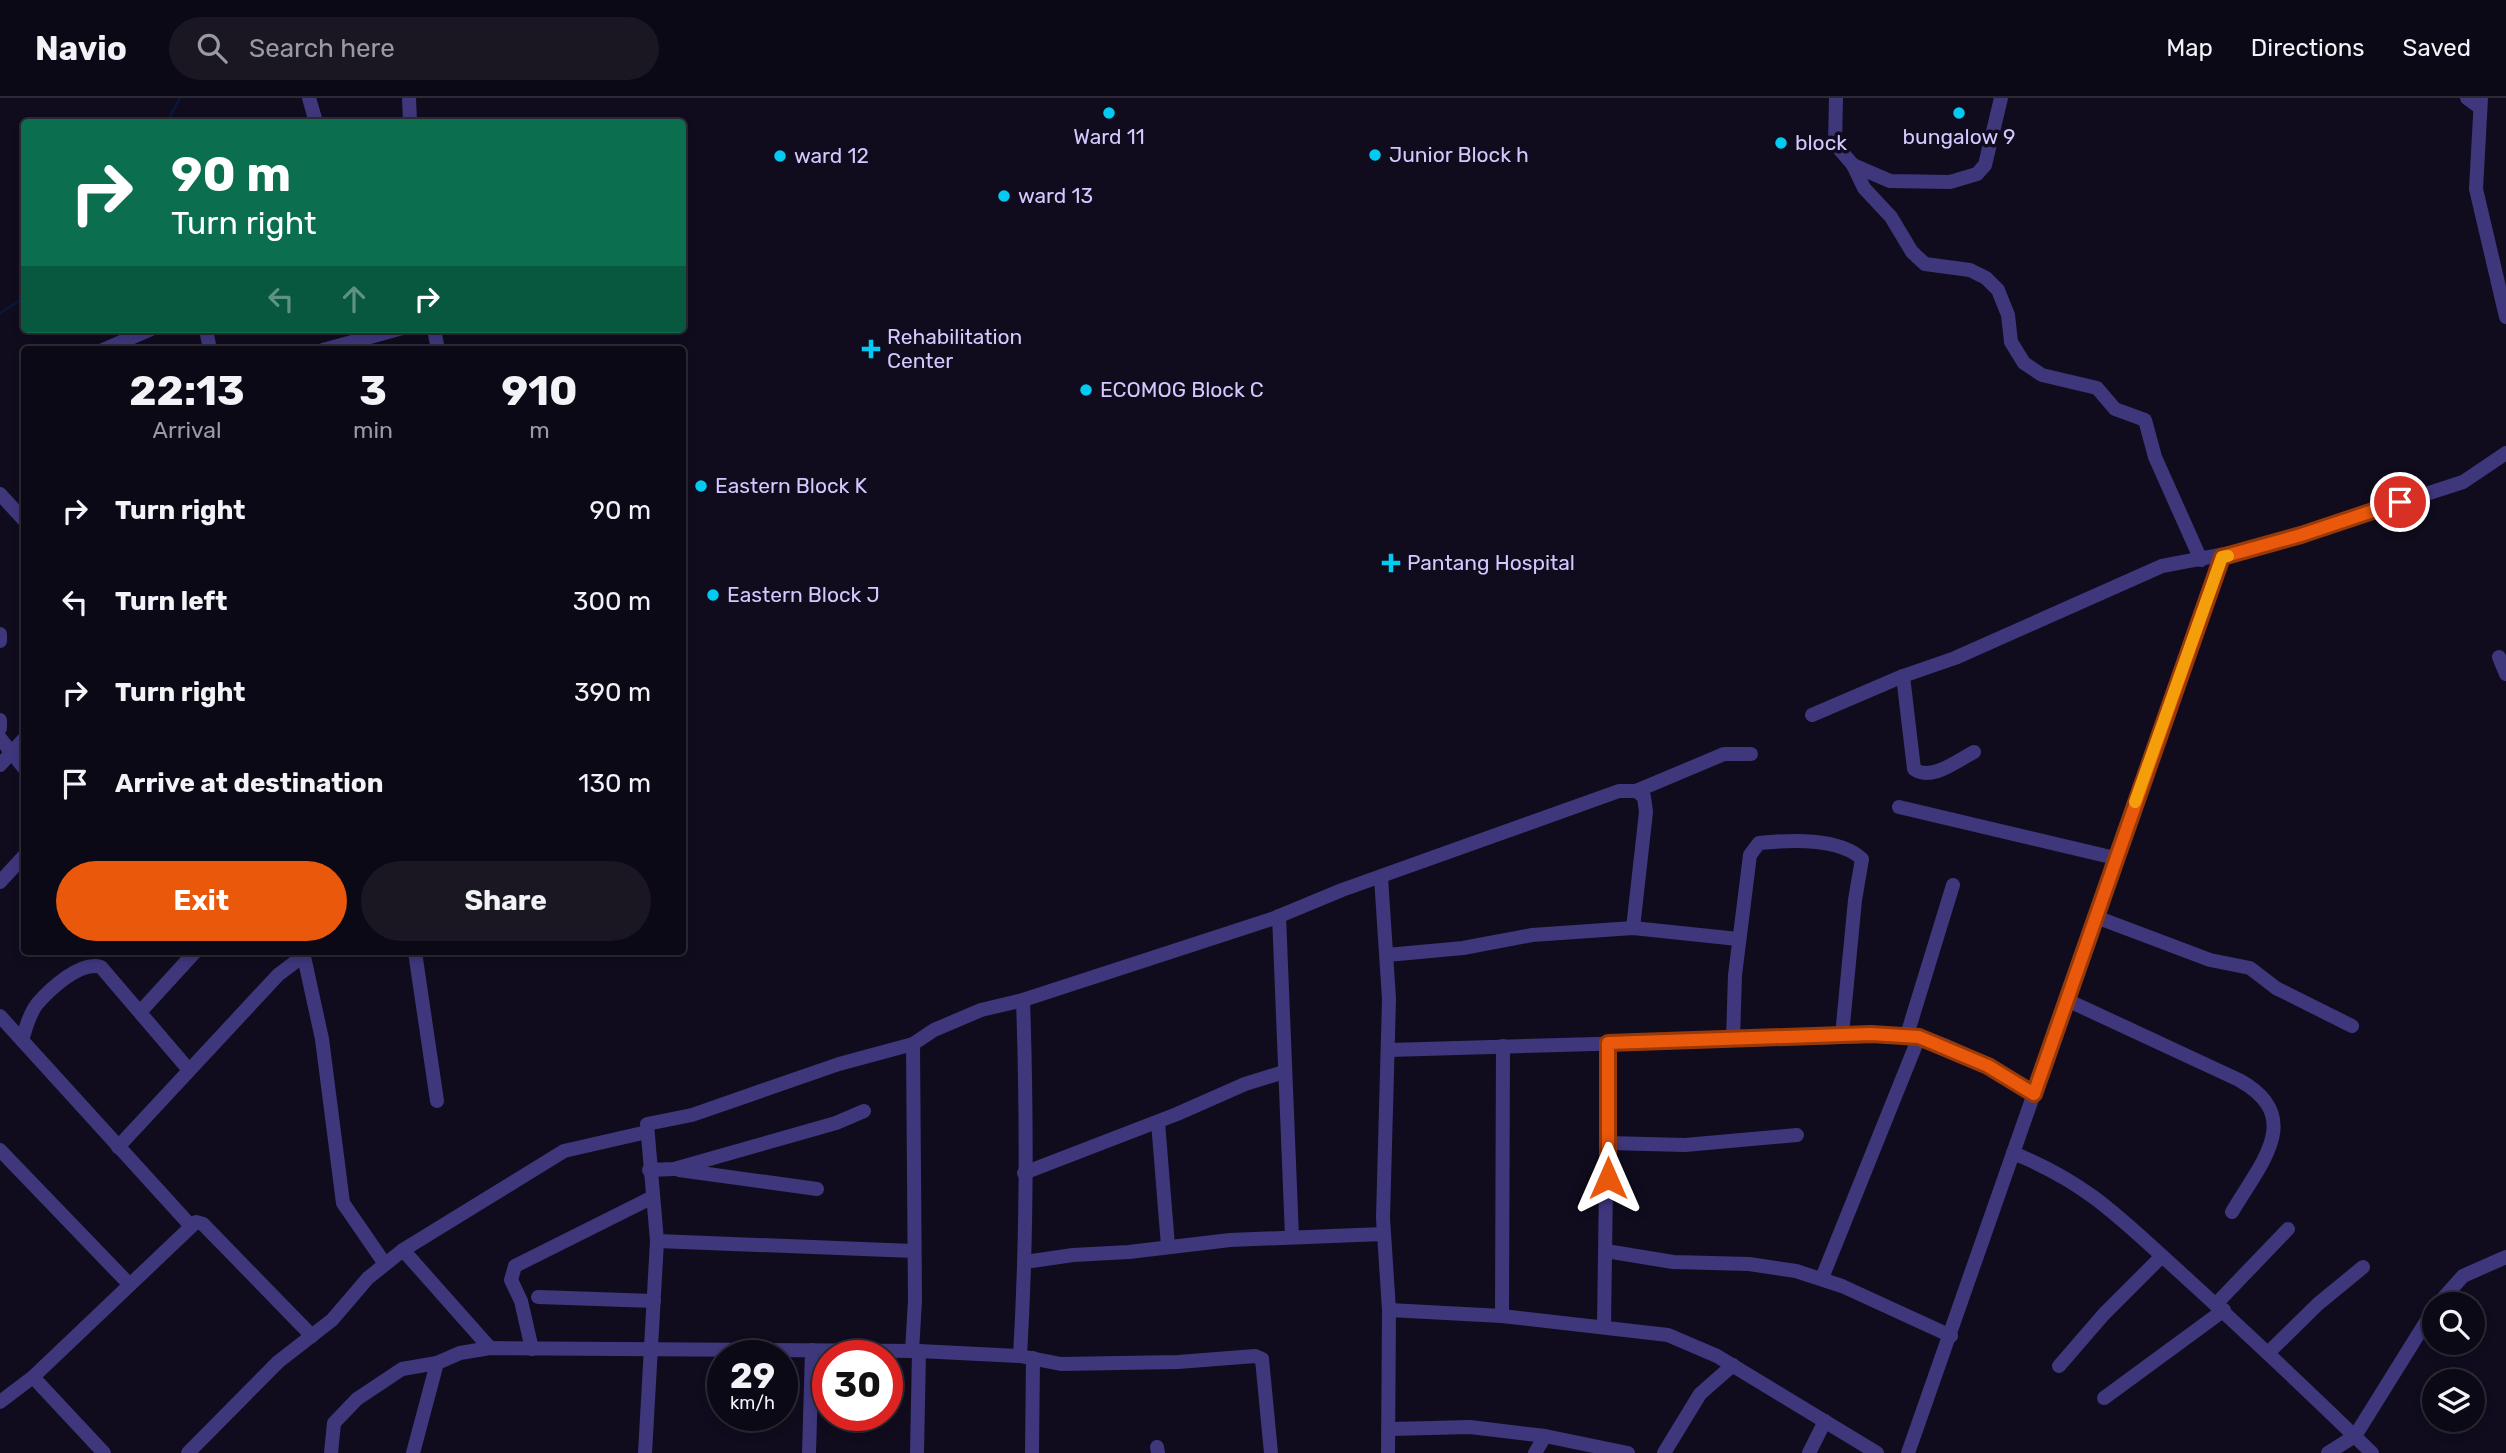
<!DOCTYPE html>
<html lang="en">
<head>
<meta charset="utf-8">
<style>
  :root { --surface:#0c0916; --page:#1a1723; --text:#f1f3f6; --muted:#9a9aa1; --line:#2c2a35; --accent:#ea580c }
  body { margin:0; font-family:Rubik,sans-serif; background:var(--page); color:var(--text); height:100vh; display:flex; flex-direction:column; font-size:26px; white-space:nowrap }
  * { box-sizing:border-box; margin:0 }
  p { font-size:23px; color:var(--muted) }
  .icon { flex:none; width:38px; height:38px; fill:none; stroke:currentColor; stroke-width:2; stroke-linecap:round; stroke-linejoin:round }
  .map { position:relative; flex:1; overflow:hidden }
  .sheet { position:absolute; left:21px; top:248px; width:665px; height:609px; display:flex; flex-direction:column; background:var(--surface); border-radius:7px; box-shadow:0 4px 10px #0003,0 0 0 2px var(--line) }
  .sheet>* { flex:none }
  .banner { position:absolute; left:21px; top:21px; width:665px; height:214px; border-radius:7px; box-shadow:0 4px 10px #0003,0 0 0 2px var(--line); background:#0b6e4f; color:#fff; overflow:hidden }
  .tools { position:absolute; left:2422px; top:1194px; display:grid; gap:14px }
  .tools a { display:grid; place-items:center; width:63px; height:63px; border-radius:50%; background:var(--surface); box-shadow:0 4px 10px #0003,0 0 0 2px var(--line); font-size:35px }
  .speed { position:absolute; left:707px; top:1242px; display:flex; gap:14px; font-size:35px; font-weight:700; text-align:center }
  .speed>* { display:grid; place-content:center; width:91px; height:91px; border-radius:50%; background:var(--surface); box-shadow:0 4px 10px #0003,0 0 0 2px var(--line); line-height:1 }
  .speed small { font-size:18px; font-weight:400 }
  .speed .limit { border:10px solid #d22; background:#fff; color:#111 }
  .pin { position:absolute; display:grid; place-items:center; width:60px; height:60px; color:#fff; margin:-30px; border:4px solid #fff; border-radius:50%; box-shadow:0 2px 7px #0007 }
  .me { position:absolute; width:77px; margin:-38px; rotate:0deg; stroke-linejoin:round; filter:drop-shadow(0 0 5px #0008) }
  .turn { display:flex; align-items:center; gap:24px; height:147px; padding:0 35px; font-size:32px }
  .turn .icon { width:91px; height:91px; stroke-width:2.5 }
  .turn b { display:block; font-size:49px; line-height:60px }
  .lanes { display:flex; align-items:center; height:66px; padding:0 35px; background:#0003; justify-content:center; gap:35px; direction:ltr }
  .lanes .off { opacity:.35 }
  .eta { display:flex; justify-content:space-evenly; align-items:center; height:119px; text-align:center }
  .eta b { font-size:42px; font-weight:700; line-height:49px }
  .button { display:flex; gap:14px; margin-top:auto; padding:14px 35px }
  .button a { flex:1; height:80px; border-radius:42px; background:var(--accent); color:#fff; font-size:28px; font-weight:700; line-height:80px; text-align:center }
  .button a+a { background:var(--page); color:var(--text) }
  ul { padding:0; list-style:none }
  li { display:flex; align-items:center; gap:21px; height:91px; padding:0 35px }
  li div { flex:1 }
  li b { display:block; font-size:26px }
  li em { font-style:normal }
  header { display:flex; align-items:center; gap:42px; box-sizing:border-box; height:98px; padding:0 35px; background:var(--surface); border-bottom:2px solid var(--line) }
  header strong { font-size:33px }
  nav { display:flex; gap:38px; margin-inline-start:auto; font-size:24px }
  .search { width:490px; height:63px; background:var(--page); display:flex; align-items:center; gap:18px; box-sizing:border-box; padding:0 24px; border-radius:38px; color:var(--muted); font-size:26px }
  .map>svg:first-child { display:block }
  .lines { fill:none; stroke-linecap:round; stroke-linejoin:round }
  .stream { stroke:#091839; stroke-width:2.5 }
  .minor { stroke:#3e377c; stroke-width:14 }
  .route-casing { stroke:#983908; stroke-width:18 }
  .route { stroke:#ea580c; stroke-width:12 }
  .slow { stroke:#f59e0b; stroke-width:12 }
  .poi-dot { fill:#03caf1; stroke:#100c1e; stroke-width:2.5 }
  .labels { text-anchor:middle; stroke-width:7; stroke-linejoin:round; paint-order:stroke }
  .poi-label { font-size:21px; fill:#d3c9fe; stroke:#100c1e; text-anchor:start }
</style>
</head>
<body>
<header>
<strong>Navio</strong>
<div class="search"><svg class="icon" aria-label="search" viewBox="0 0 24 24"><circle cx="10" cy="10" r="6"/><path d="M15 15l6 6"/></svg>Search here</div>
<nav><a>Map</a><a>Directions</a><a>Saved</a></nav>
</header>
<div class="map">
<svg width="2506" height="1355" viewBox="0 0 2506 1355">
  <rect width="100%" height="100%" fill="#100c1e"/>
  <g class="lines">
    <!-- stream -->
    <g class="stream">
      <path d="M167,24L180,0"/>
      <path d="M0,215L24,200"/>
    </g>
    <!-- minor -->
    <g class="minor">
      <path d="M309,0L316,24"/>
      <path d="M409,0L410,24"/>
      <path d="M1836,0L1835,46L1853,67L1864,90L1891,119L1912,154L1925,166L1970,172L1986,180L1998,192L2008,217L2011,244L2024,265L2042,277L2097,290L2115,311L2145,322L2155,359L2201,462"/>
      <path d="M2467,0L2478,8"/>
      <path d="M2481,0L2476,91L2506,219"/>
      <path d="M1853,67L1890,83L1950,84L1977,76L1985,67L2001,0"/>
      <path d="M206,231L210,252"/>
      <path d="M434,231L438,252"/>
      <path d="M103,252L151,231"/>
      <path d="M323,252L399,231"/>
      <path d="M0,396L24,422"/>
      <path d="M0,536V543"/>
      <path d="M2499,559L2506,576"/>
      <path d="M1903,578L1914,671C1931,684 1958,662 1974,654"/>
      <path d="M1812,617L1903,578L1955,560L2162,468L2257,450L2420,398L2463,384L2506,355"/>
      <path d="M0,622V630"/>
      <path d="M0,640L24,670"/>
      <path d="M0,667L24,641"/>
      <path d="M1636,693L1724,656H1751"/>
      <path d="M1899,709L2115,760"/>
      <path d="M1381,779L1389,901L1383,1120L1389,1212L1388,1355"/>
      <path d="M0,784L24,758"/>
      <path d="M1279,818L1292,1139"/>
      <path d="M2096,819L2210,862L2250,870L2276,890L2352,928"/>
      <path d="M303,854L322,941L343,1105L385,1166"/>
      <path d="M415,854L437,1003"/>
      <path d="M1387,857L1463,850L1532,837L1633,830L1738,841"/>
      <path d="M2069,903L2239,982C2306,1019 2260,1066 2232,1114"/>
      <path d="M141,913L195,854"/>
      <path d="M0,918L190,1127"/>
      <path d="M1907,937L1953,787"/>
      <path d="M1733,941L1735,877L1750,757L1759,745C1789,742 1839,739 1862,761L1855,802L1842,937"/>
      <path d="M22,942C26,930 29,916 37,906C50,891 81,862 101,869L189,972"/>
      <path d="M1389,952L1907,937C1952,943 1995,974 2034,996"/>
      <path d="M1158,1024L1168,1148"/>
      <path d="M1608,1045L1685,1047L1797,1037"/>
      <path d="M118,1049L278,877L303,858"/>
      <path d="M0,1052L129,1186"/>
      <path d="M2013,1055C2078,1081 2111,1111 2161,1157C2233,1222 2303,1288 2372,1355"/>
      <path d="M649,1072L674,1071L836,1025L864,1013"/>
      <path d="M679,1072L817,1091"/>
      <path d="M1024,1075L1177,1016L1245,986L1284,974"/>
      <path d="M657,1143L914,1153"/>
      <path d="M403,1152L490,1250"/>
      <path d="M1606,1153L1673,1164L1749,1166L1796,1173L1842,1188L1951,1238"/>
      <path d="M1025,1164L1073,1157L1129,1154L1230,1142L1383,1136"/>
      <path d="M1822,1180L1919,939"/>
      <path d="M538,1199L654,1203"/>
      <path d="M2217,1205L2288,1131"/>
      <path d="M2438,1206L2463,1178L2506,1159"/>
      <path d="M1389,1212L1502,1218L1668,1237L1717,1258L1877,1355"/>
      <path d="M1502,1218L1503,948"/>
      <path d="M1604,1228L1608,945"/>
      <path d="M532,1251L521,1203L511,1182L515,1168L651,1100"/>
      <path d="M912,1253L915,1203L913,946"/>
      <path d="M2269,1254L2318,1206L2363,1169"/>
      <path d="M1020,1258C1027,1139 1027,1020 1023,902"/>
      <path d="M2059,1268L2104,1216L2162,1158"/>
      <path d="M33,1279L104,1355"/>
      <path d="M2104,1300L2224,1212"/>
      <path d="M0,1304L33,1279L196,1124L203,1126L312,1238"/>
      <path d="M1390,1331L1470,1329L1545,1338L1628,1355"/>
      <path d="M1157,1349L1158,1355"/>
      <path d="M188,1355L278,1264L332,1222L368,1180L403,1152L564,1053L647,1034"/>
      <path d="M331,1355L334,1325L357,1301L402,1271L437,1265"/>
      <path d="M413,1355L437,1265L460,1255L490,1250L919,1253L1020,1258L1061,1266L1178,1264L1255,1258L1262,1261L1271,1355"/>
      <path d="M645,1355L657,1143L647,1026L692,1017L839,966L913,946L934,932L981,912L1023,902L1272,821L1342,792L1619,693H1636L1644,699L1646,714L1633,830"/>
      <path d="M809,1355L812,1252"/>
      <path d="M917,1355L919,1253"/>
      <path d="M1032,1355L1033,1260"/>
      <path d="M1535,1355L1545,1338"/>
      <path d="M1664,1355L1700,1296L1733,1267"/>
      <path d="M1809,1355L1825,1323"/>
      <path d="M1908,1355L2222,459"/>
      <path d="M2328,1355L2355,1338L2434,1211"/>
    </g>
  </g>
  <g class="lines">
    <defs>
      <path id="route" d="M1608,1080V945L1871,936L1919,939L1988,968L2034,996L2222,459L2301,437L2400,404"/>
    </defs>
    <!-- route casing -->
    <use href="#route" class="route-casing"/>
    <!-- route -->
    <use href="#route" class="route"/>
    <!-- slow -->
    <path class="slow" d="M2135,704L2222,459L2228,458"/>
  </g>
  <!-- markers -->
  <g class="poi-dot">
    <circle cx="1109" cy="15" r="7"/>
    <circle cx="1959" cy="15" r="7"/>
    <circle cx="1781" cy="45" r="7"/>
    <circle cx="1375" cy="57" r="7"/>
    <circle cx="780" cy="58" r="7"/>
    <circle cx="1004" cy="98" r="7"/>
    <path d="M867.5 240.5h7v7h7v7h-7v7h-7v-7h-7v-7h7z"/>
    <circle cx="1086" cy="292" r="7"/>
    <circle cx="701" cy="388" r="7"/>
    <path d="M1387.5 454.5h7v7h7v7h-7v7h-7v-7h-7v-7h7z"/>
    <circle cx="713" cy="497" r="7"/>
  </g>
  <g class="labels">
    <!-- poi labels -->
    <g class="poi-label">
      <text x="1109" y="46" text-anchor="middle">Ward 11</text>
      <text x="1959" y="46" text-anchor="middle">bungalow 9</text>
      <text x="1795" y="52">block</text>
      <text x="1389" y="64">Junior Block h</text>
      <text x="794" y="65">ward 12</text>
      <text x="1018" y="105">ward 13</text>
      <text x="887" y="246">Rehabilitation<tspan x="887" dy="24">Center</tspan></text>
      <text x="1100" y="299">ECOMOG Block C</text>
      <text x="715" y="395">Eastern Block K</text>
      <text x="1407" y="472">Pantang Hospital</text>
      <text x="727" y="504">Eastern Block J</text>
    </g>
  </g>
</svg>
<div class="tools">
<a><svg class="icon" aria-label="search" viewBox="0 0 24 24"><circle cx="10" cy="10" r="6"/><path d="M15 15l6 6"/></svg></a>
<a><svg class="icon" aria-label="layers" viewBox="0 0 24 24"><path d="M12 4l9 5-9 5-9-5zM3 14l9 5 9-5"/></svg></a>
</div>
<div class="speed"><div>29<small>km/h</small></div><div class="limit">30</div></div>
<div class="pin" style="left:2400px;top:404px;background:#d93025"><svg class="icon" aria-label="arrive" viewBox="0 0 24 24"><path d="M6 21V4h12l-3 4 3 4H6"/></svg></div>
<svg class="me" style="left:1608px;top:1080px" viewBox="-20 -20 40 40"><path d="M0-17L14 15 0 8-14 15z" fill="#ea580c" stroke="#fff" stroke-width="4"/></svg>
<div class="banner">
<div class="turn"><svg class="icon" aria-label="right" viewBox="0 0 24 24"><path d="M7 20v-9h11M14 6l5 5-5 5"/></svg><div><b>90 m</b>Turn right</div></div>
<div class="lanes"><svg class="icon off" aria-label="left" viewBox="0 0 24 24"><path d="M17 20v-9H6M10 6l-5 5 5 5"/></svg><svg class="icon off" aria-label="ahead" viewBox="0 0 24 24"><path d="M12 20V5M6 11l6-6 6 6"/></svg><svg class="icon" aria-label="right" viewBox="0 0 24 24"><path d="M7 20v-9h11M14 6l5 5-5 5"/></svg></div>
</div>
<section class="sheet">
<div class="eta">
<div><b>22:13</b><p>Arrival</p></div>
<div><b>3</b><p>min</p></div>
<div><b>910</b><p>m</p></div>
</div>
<ul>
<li><svg class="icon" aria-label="right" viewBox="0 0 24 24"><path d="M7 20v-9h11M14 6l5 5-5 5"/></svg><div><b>Turn right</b></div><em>90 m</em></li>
<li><svg class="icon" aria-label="left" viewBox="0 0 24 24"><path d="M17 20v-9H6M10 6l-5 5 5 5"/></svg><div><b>Turn left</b></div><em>300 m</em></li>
<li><svg class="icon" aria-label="right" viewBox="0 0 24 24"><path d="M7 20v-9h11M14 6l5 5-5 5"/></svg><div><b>Turn right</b></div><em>390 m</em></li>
<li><svg class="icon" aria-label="arrive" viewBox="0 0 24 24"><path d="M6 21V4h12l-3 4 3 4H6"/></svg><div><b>Arrive at destination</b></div><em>130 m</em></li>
</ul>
<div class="button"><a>Exit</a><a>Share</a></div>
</section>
</div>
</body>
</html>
